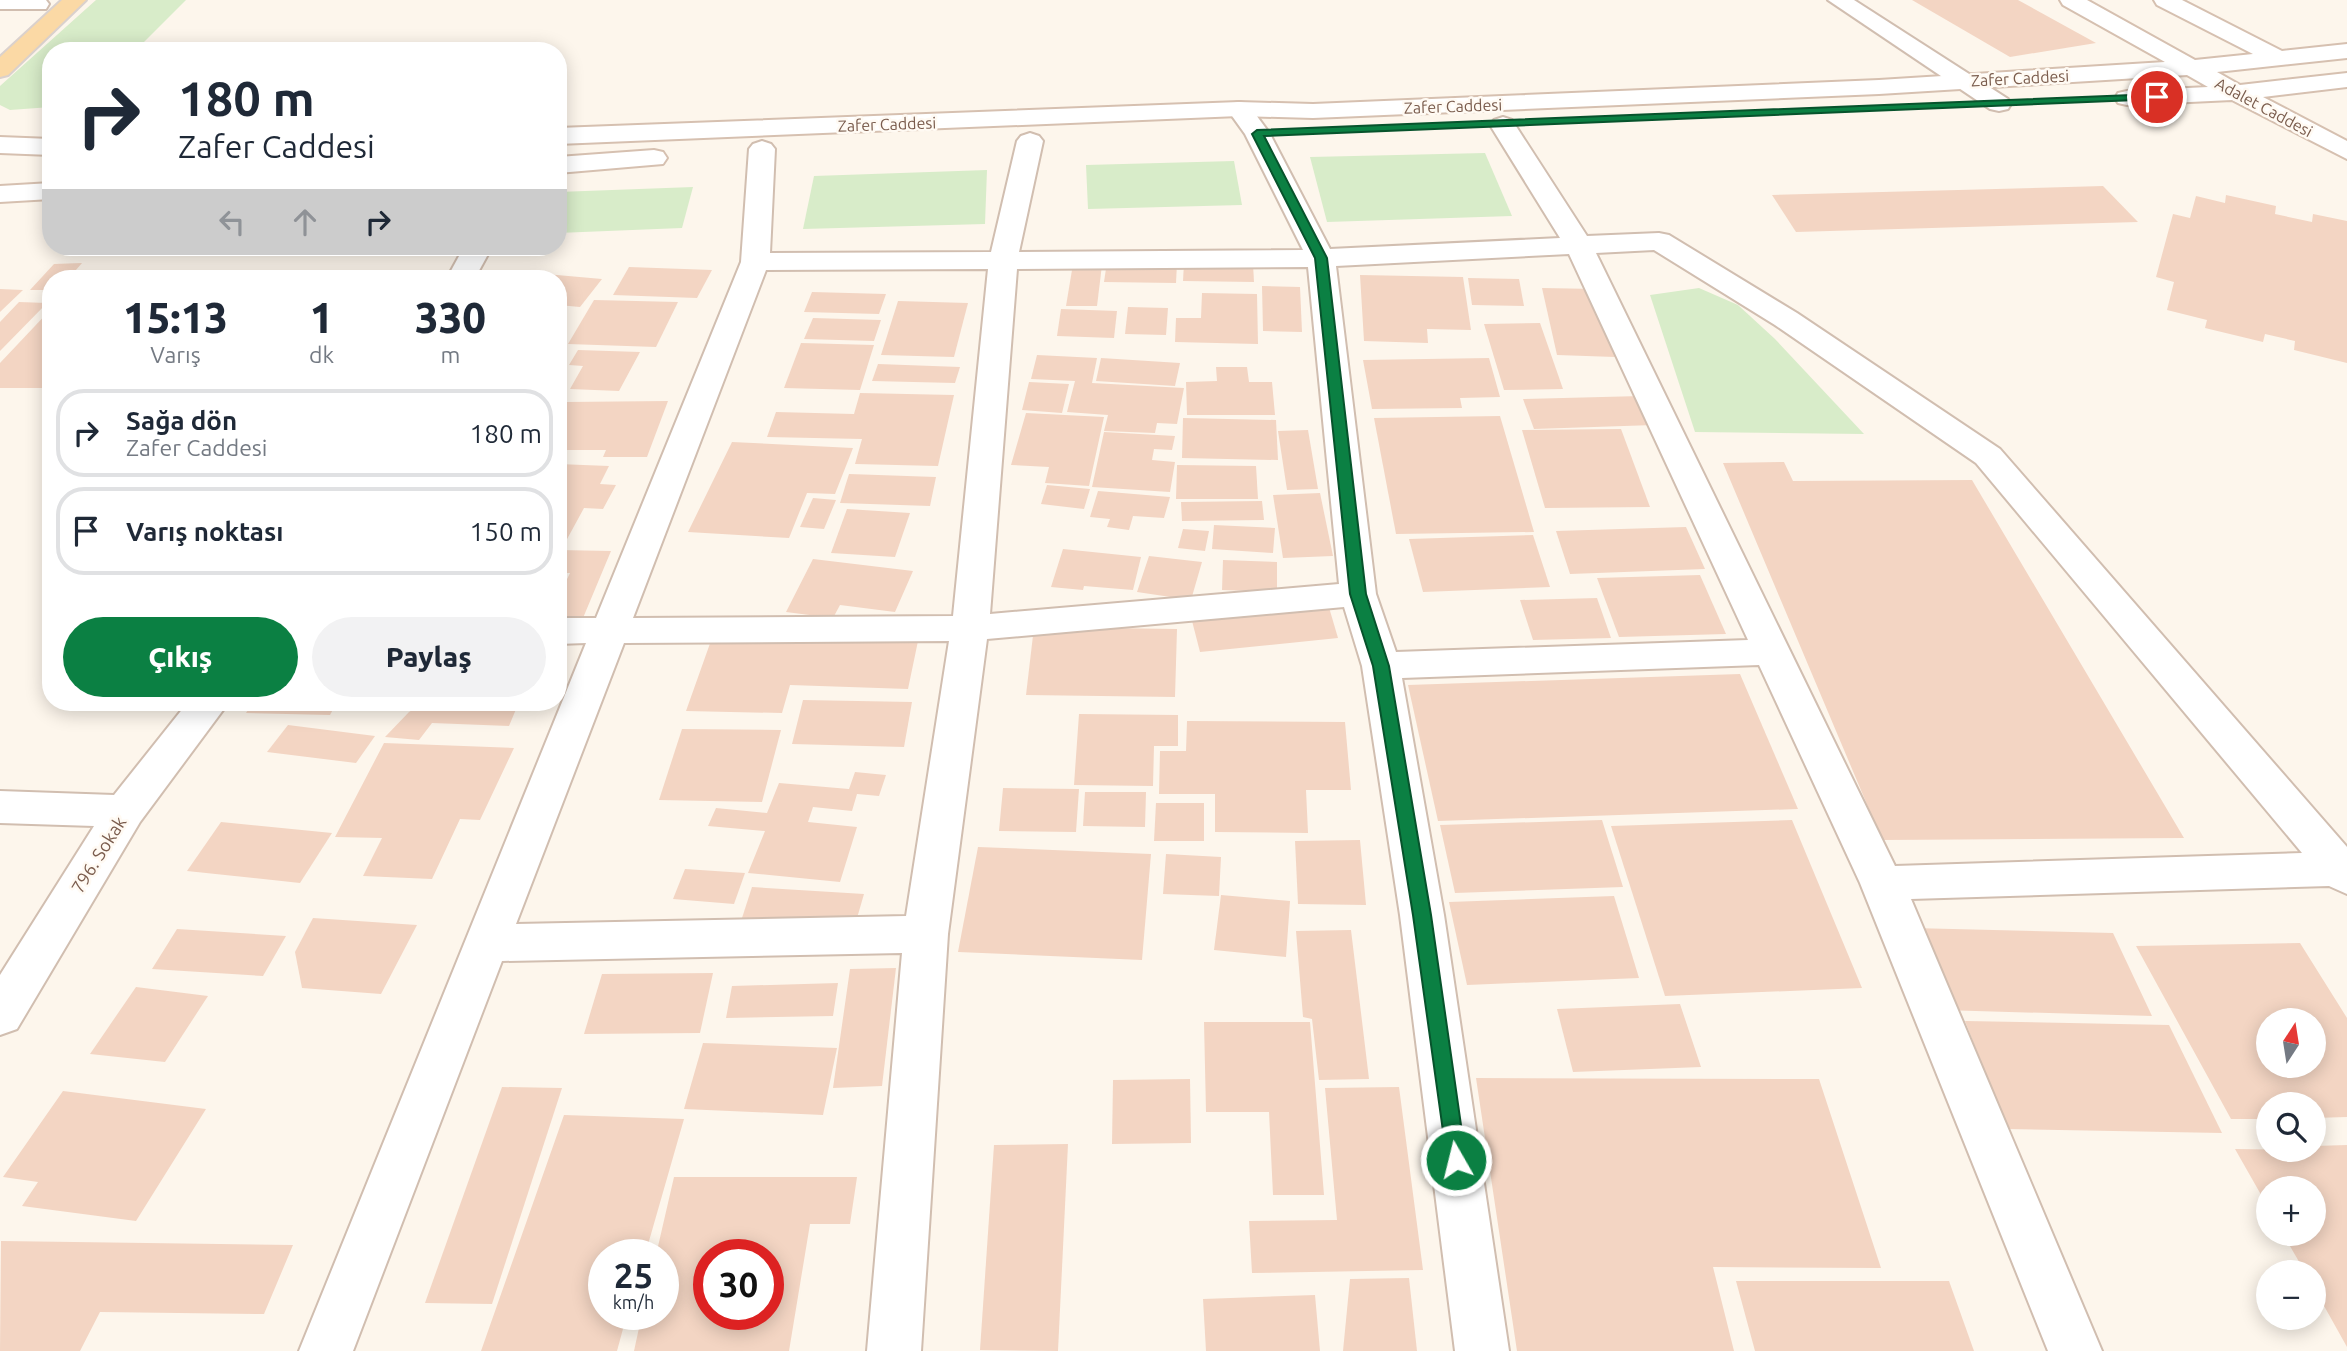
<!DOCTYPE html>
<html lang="tr">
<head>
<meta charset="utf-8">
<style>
  :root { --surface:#fff; --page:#f2f2f3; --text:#1f2937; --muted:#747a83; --line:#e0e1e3; --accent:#0b8043 }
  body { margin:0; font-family:Ubuntu,sans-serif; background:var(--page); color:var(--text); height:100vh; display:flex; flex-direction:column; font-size:26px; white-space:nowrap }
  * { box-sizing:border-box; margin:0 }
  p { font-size:23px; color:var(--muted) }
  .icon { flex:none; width:38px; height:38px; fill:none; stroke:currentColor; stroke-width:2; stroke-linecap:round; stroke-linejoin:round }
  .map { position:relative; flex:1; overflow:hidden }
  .sheet { position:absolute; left:42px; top:270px; width:525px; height:441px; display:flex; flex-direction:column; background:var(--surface); border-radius:28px; box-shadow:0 4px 18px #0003 }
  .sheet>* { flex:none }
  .guide { position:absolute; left:42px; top:42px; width:525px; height:214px; border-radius:28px; box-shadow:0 4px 18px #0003; background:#fff; color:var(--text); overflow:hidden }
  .needle { width:46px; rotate:12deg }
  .fabs { position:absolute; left:2256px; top:1008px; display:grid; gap:14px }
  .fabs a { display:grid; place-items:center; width:70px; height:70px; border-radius:50%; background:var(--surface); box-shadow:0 4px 18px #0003; font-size:35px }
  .speed { position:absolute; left:588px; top:1239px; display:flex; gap:14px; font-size:35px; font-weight:700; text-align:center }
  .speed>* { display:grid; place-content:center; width:91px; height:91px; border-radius:50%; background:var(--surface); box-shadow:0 4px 18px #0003; line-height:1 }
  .speed small { font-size:18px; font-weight:400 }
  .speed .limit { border:10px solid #d22; background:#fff; color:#111 }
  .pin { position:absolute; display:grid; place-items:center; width:60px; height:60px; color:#fff; margin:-30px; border:4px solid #fff; border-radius:50%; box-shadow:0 2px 7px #0007 }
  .me { position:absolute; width:77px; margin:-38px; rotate:352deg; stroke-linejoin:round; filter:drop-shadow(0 0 5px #0008) }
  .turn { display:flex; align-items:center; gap:24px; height:147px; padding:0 21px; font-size:32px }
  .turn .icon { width:91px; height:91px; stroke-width:2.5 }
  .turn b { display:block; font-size:49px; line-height:60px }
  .lanes { display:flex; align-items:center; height:66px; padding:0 21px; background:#0003; justify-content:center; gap:35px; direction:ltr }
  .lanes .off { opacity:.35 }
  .eta { display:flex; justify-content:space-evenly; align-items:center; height:119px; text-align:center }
  .eta b { font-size:42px; font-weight:800; line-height:49px }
  .primary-button { display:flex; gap:14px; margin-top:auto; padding:14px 21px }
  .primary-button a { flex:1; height:80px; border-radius:42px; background:var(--accent); color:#fff; font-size:28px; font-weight:800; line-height:80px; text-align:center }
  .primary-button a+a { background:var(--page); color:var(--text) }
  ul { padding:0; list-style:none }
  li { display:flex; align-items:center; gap:21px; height:88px; margin:0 14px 10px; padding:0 7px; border:4px solid var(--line); border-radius:28px }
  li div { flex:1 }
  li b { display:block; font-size:26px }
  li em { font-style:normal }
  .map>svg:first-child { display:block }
  .green { fill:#d8ecc9 }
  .building { fill:#f3d5c3; fill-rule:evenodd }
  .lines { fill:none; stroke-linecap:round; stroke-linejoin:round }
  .minor-casing { stroke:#d1beb0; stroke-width:4 }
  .secondary-casing { stroke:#d6c0b0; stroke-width:4 }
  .primary-casing { stroke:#dad1cd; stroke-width:4 }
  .minor { fill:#fff; fill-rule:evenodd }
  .secondary { fill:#fff; fill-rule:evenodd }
  .primary { fill:#fbd9a5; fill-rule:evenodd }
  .route { fill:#0b8043; stroke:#07532c; stroke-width:2 }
  .labels { text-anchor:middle; stroke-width:5; stroke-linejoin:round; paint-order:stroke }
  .far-street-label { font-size:16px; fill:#7a5c4d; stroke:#fffaf3 }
  .street-label { font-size:18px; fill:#7a5c4d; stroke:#fffaf3 }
</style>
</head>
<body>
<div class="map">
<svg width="2347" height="1351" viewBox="0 0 2347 1351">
  <rect width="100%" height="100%" fill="#fdf6ec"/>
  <!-- green -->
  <g class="green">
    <path d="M96,0H186L135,51H51V107L10,110L0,105V86Z"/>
    <path d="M1485,153L1512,216L1327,222L1310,157Z"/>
    <path d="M1234,161L1242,205L1088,209L1086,165Z"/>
    <path d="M987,170L985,224L803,229L814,176Z"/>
    <path d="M693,187L682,228L558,233V192Z"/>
    <path d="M1699,288L1738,305L1775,339L1864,434L1695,432L1650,295Z"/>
  </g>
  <!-- building -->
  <g class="building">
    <path d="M1912,0H2018L2096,43L2010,57Z"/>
    <path d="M2103,186L2138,222L1796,232L1772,195Z"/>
    <path d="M2226,195L2276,206L2275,214L2312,222L2313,214L2347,221V363L2294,350L2295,341L2265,334L2263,342L2205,328L2207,320L2167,310L2174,282L2156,277L2173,214L2190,218L2196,196L2225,203Z"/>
    <path d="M1107,262L1177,263L1176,283L1104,282Z"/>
    <path d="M82,263L69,278H51V290H30L54,264Z"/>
    <path d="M1184,263L1253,264L1254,282L1183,281Z"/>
    <path d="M1073,264L1102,265L1097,306H1066Z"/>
    <path d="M629,267L712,270L697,298L613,295Z"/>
    <path d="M370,272L367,278H246L250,273Z"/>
    <path d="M523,272L602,279L580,307L558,305V278H518Z"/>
    <path d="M1360,275L1463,277L1471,330L1427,329L1428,343L1364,341Z"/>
    <path d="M1468,278L1519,279L1524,306L1472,305Z"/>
    <path d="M1262,286L1300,287L1302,332L1263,331Z"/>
    <path d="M1542,288L1597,289L1615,357L1557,355Z"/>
    <path d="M0,289L23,290L0,312Z"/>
    <path d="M812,292L886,294L879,314L804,312Z"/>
    <path d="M1202,293L1257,294L1258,344L1175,342L1176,318H1201Z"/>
    <path d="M594,300L678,302L656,347L568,344Z"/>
    <path d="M898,301L968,303L954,357L881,355Z"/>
    <path d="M19,302L47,303L0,351V322Z"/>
    <path d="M1128,307L1168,308L1166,335L1125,334Z"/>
    <path d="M51,309V388H0V363Z"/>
    <path d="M1061,309L1117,311L1114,338L1057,336Z"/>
    <path d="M813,318L881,320L874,341L804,339Z"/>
    <path d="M1540,323L1563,389L1504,390L1484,324Z"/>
    <path d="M801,343L874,345L860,390L784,388Z"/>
    <path d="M578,350L640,352L619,391L570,389L583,366L569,365Z"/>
    <path d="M1037,355L1097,358L1092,383L1184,388L1177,424L1157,423L1155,433L1104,431L1108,415L1067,412L1075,381L1031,379Z"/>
    <path d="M1101,358L1180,363L1175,386L1096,381Z"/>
    <path d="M1489,358L1500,397L1460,398L1462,408L1372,409L1363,360Z"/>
    <path d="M878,364L960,367L955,383L872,381Z"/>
    <path d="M1216,367H1247L1249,382H1272L1275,415H1187L1186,382L1217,381Z"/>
    <path d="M1029,382L1069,384L1062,413L1022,410Z"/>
    <path d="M860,393L954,395L938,466L855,464L862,439L767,437L776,412L854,414Z"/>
    <path d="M1641,396L1654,425L1534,429L1523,399Z"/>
    <path d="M668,401L647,457H603L606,450H558V416L566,402Z"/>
    <path d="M1026,413L1104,417L1089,486L1045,483L1049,467L1011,465Z"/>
    <path d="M1500,416L1534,532L1396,534L1374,418Z"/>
    <path d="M1183,418L1276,420L1278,460L1182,458Z"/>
    <path d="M1621,429L1650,507L1545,508L1522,430Z"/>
    <path d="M1308,430L1318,489L1287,490L1278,431Z"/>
    <path d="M1104,432L1175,436L1172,450L1154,449L1152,460L1175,462L1170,492L1092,487Z"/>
    <path d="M732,442L853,448L835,494L807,493L789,538L688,532Z"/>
    <path d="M1784,462L1793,481L1972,480L2184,838L1882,840L1723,463Z"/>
    <path d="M558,464L609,466L600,484L616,485L603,509L584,508L566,541L558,540Z"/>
    <path d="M1177,465L1256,466L1258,499H1176Z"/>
    <path d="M849,474L936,477L930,506L840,503Z"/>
    <path d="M1047,485L1090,489L1084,509L1041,504Z"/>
    <path d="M1098,491L1170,497L1164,518L1133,516L1129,530L1107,527L1110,519L1090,517Z"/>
    <path d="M1320,493L1333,556L1283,558L1273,495Z"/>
    <path d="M813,498L836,500L824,529L800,527Z"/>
    <path d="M1262,501L1264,520L1182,521L1181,502Z"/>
    <path d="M847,509L910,513L895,557L831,553Z"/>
    <path d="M1214,525L1275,528L1273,553L1212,549Z"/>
    <path d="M1686,527L1705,569L1570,574L1556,531Z"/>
    <path d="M1183,529L1209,531L1205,551L1178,548Z"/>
    <path d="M1533,535L1550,587L1423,592L1409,539Z"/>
    <path d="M1063,549L1141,557L1133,590L1084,586L1083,590L1051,587Z"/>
    <path d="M558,550L611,551L583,618L558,617V598L570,573H558Z"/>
    <path d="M1149,556L1202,562L1191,600L1137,592Z"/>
    <path d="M813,559L913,571L895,612L840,605L833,618L786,612Z"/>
    <path d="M1223,560L1277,562V592L1222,590Z"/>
    <path d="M1700,575L1726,634L1619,637L1597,578Z"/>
    <path d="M1597,598L1611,638L1533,640L1520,600Z"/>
    <path d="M1328,604L1338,638L1200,652L1191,617Z"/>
    <path d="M1034,627L1177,629L1175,697L1026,695Z"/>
    <path d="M713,635L918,641L908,689L790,685L782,713L686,711Z"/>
    <path d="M1740,674L1798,809L1438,821L1408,685Z"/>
    <path d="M803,700L912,702L904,747L792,744Z"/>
    <path d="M253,702H337L330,715L246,713Z"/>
    <path d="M424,702H519L509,726L432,723L419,740L385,737L409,712Z"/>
    <path d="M1079,714L1178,715V746H1154L1153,786L1074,785Z"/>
    <path d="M1187,721L1345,722L1351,790H1306L1308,833L1215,832V794H1159L1160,751H1186Z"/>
    <path d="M288,725L375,736L356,763L267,752Z"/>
    <path d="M682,729L781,730L762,802L659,800Z"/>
    <path d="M384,743L514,748L480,820L460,819L432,879L363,876L382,838L335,837Z"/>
    <path d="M855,772L886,775L879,796L857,794L852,811L813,807L808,822L857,827L840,882L748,873L765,831L708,826L716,808L767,813L779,783L849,789Z"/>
    <path d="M1003,788L1079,789L1076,832L999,831Z"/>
    <path d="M1085,792H1146L1145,827L1083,826Z"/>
    <path d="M1156,803H1204V841H1154Z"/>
    <path d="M1602,820L1623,887L1455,893L1440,825Z"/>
    <path d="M1792,820L1862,988L1665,996L1611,826Z"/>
    <path d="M221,822L332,833L300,883L187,871Z"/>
    <path d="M1360,840L1366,905L1298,904L1295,841Z"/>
    <path d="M978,847L1151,854L1142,960L958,952Z"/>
    <path d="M1166,854L1221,857L1219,896L1163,894Z"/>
    <path d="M685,869L745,873L734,904L673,899Z"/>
    <path d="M752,887L864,894L855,925L742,918Z"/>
    <path d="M1221,895L1290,901L1286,957L1214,950Z"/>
    <path d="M1614,896L1639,978L1467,985L1449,902Z"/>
    <path d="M313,918L417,925L381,994L302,988L295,952Z"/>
    <path d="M1912,928L2113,933L2152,1016L1942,1010Z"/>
    <path d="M177,929L286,936L263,976L152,969Z"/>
    <path d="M1351,930L1369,1079L1319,1080L1312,1019L1303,1017L1296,931Z"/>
    <path d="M2300,943L2347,1018V1117L2314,1118V1104H2268V1119H2231L2136,946ZM2268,1020H2314V1066H2268Z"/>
    <path d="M896,968L882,1086L833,1088L850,969Z"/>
    <path d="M713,973L700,1033L584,1034L602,974Z"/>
    <path d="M838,983L833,1016L726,1018L732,986Z"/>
    <path d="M136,987L208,996L165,1062L90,1054Z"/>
    <path d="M1680,1004L1701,1067L1573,1072L1557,1009Z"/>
    <path d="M1965,1021L2169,1025L2222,1133L2007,1129Z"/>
    <path d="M1204,1022H1310L1324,1195H1273L1269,1112H1206Z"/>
    <path d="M703,1043L837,1048L823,1115L684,1109Z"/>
    <path d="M1476,1078L1819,1079L1881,1268L1713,1267L1734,1351H1517Z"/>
    <path d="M1190,1079L1191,1143L1112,1144L1113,1080Z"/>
    <path d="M502,1087L562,1088L492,1304L425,1303Z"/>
    <path d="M1399,1087L1423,1270L1252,1273L1249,1221L1337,1220L1325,1088Z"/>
    <path d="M63,1091L206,1109L136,1221L22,1206L38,1182L3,1177Z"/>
    <path d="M564,1115L684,1119L645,1255H604V1314H627L617,1351H481Z"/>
    <path d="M1068,1144L1058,1351L980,1350L994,1145Z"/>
    <path d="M2347,1145V1347L2314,1288V1272H2305L2283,1234H2314V1188H2268V1207L2235,1149L2314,1150V1146Z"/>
    <path d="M674,1177H857L850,1224H810L789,1351H634L642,1314H663V1255H656ZM709,1255H768V1314H709Z"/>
    <path d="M1,1241L293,1245L264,1314L100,1312L80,1351H0Z"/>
    <path d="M1409,1278L1417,1351H1343L1350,1279Z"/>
    <path d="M1736,1281H1949L1974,1351H1755Z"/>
    <path d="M1315,1295L1320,1351H1206L1203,1299Z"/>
  </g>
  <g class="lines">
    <defs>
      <g id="minor">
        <path d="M0,0H46L49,4L46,9H0Z"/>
        <path d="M1828,0H1854L2008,99L2011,104L2008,109L1999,111L1990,109Z"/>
        <path d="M1239,102L1248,104L1270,134L1330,249L1560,238L1490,125L1494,120L1503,117L1512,120L1587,236L1659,233L1669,235L1797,313L2000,449L2347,847V894L2329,886L1911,899L2102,1351H2048L1860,883L1759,665L1402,678L1444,915L1509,1351H1455L1400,915L1362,666L1344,607L987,639L948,934L921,1351H867L902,953L502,961L353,1351H299L586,643L558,644V618H596L741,262L749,149L753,144L762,141L771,144L775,149L770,253L991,252L1017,141L1021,136L1030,133L1039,136L1043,141L1019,252L1303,250L1245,134L1227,109L1230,104ZM1654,250L1775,325L1976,463L2302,853L1895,866L1596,253ZM1569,254L1748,640L1396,652L1376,594L1336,266ZM1308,267L1339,584L990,614L1017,269ZM988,269L953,616L633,618L766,270ZM949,641L906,916L516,924L624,643Z"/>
        <path d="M464,247H492L475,278H447Z"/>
        <path d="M188,702H229L140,822L17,1029L0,1035V975L94,826L0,823V791L114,795Z"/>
      </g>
      <g id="secondary">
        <path d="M2060,0H2087L2195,60L2253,54L2157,5L2154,0H2182L2282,51L2347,44V58L2217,72L2240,85L2347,73V87L2263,97L2347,141V159L2232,100L2127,105L2118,103L2115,98L2118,93L2127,91L2208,87L2187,75L1879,94L1313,118L1239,116L558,144V128L1239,102L1313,104L1879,80L2165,62L2063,5Z"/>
        <path d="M0,137L51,139V155L0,153Z"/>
        <path d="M654,150L663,152L667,158L663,164L558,173V157Z"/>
        <path d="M51,183V199L0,202V186Z"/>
      </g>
      <path id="primary" d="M62,0H86L8,75L0,77V57Z"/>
    </defs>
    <!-- minor casing -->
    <use href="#minor" class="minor-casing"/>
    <!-- secondary casing -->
    <use href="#secondary" class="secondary-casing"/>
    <!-- primary casing -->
    <use href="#primary" class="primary-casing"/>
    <!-- minor -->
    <use href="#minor" class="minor"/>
    <!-- secondary -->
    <use href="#secondary" class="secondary"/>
    <!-- primary -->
    <use href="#primary" class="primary"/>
  </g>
  <!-- route -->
  <path class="route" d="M2157,94L2160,95V99L1264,136L1327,258L1366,594L1389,666L1431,915L1466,1160L1463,1167L1456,1170L1448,1167L1413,915L1373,666L1350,594L1315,258L1252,134L1257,130Z"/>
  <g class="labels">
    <!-- far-street labels -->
    <g class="far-street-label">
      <text transform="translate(2020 78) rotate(-3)" y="6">Zafer Caddesi</text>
      <text transform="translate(1453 106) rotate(-2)" y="6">Zafer Caddesi</text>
      <text transform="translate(2264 107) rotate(28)" y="6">Adalet Caddesi</text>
      <text transform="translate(887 124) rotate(-2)" y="6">Zafer Caddesi</text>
    </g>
    <!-- street labels -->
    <g class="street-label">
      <text transform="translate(99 855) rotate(-58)" y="6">796. Sokak</text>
    </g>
  </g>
</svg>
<div class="fabs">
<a><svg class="needle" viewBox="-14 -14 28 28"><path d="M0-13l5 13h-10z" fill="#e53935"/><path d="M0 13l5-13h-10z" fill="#747a83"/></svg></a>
<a><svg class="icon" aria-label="search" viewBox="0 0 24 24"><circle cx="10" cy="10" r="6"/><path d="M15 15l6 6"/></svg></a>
<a>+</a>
<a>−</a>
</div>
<div class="speed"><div>25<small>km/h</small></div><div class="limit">30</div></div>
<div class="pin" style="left:2157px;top:97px;background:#d93025"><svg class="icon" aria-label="arrive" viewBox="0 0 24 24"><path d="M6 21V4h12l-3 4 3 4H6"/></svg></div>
<svg class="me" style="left:1456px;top:1160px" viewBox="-20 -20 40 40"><circle r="17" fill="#0b8043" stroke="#fff" stroke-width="3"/><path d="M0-11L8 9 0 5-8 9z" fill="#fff"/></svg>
<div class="guide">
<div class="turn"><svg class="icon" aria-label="right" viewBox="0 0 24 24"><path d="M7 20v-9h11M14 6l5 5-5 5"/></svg><div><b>180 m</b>Zafer Caddesi</div></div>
<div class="lanes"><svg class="icon off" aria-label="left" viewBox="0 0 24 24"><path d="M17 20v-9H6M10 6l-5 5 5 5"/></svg><svg class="icon off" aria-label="ahead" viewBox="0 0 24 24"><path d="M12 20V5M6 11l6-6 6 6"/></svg><svg class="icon" aria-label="right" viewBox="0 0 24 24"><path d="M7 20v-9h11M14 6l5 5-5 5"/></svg></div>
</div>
<section class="sheet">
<div class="eta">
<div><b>15:13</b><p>Varış</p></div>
<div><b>1</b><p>dk</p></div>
<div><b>330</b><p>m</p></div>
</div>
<ul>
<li><svg class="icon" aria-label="right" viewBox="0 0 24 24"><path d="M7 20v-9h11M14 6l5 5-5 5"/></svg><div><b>Sağa dön</b><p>Zafer Caddesi</p></div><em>180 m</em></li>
<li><svg class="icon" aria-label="arrive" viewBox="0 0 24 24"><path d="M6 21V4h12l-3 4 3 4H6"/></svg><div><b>Varış noktası</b></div><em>150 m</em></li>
</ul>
<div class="primary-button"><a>Çıkış</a><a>Paylaş</a></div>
</section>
</div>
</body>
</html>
